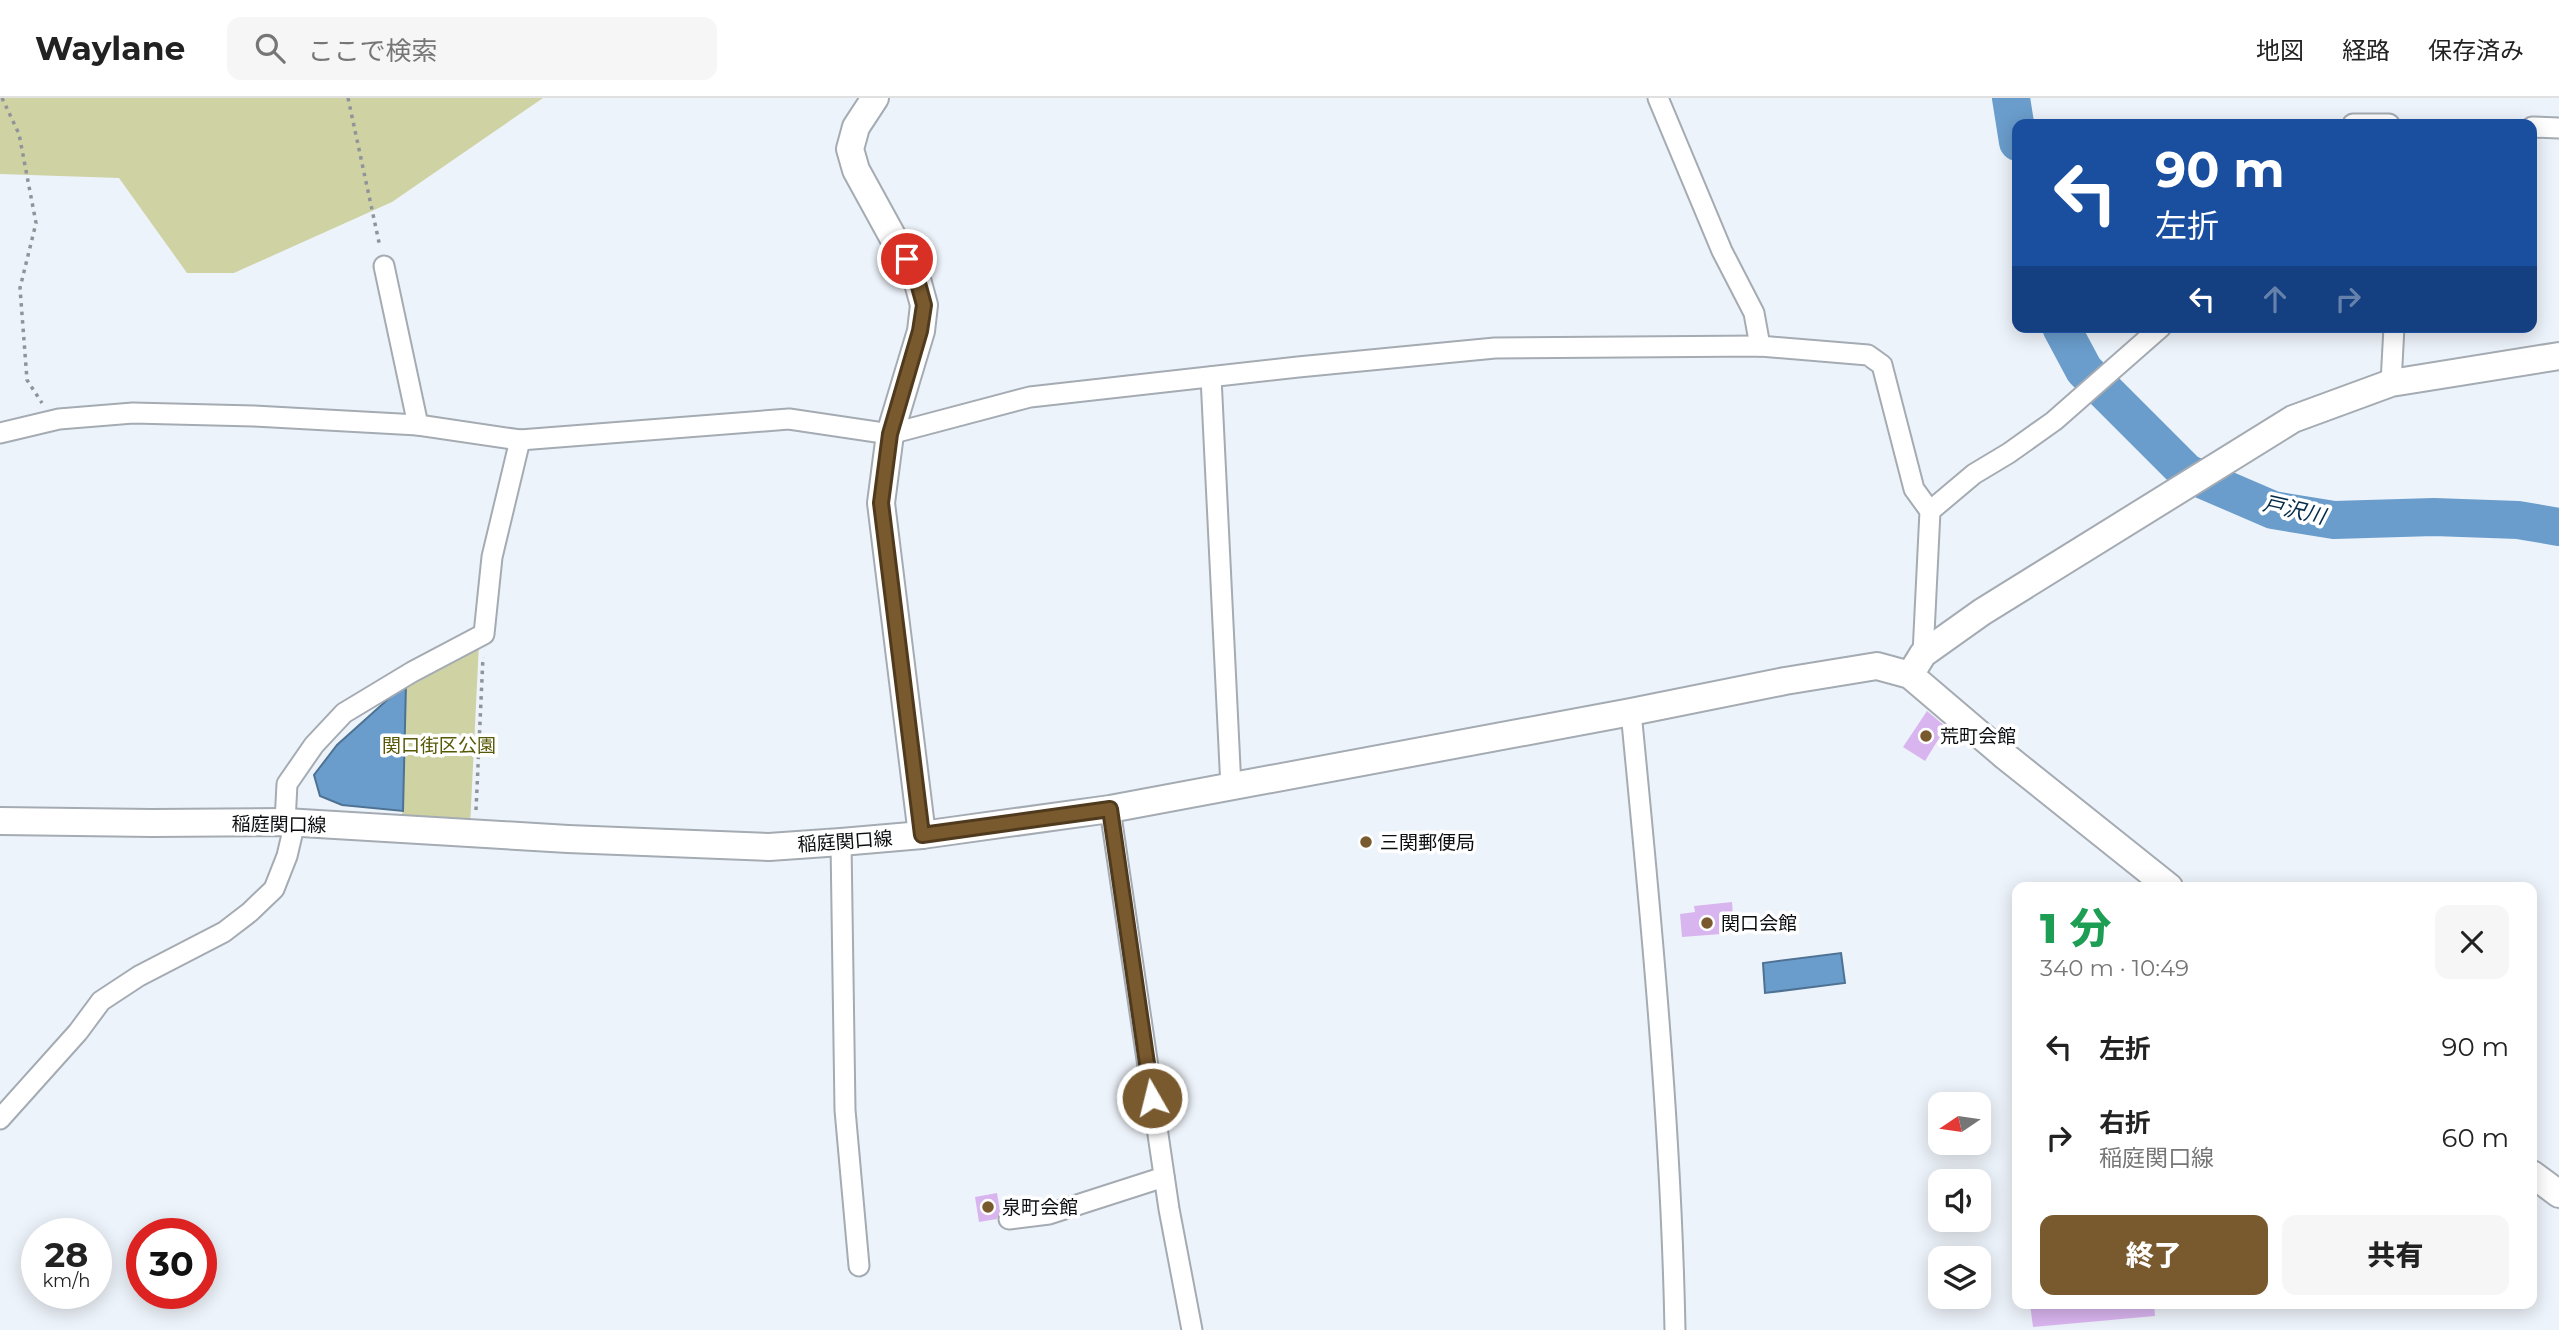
<!DOCTYPE html>
<html lang="ja">
<head>
<meta charset="utf-8">
<style>
  :root { --surface:#fff; --page:#f6f6f6; --text:#222; --muted:#767676; --line:#e0e0e0; --accent:#79592e }
  body { margin:0; font-family:Montserrat,"Noto Sans JP",sans-serif; background:var(--page); color:var(--text); height:100vh; display:flex; flex-direction:column; font-size:26px; white-space:nowrap }
  * { box-sizing:border-box; margin:0 }
  p { font-size:23px; color:var(--muted) }
  .icon { flex:none; width:38px; height:38px; fill:none; stroke:currentColor; stroke-width:2; stroke-linecap:round; stroke-linejoin:round }
  .map { position:relative; flex:1; overflow:hidden }
  .sheet { position:absolute; left:2012px; top:784px; width:525px; height:427px; display:flex; flex-direction:column; background:var(--surface); border-radius:14px; box-shadow:0 4px 18px #0003 }
  .sheet>* { flex:none }
  .hud { position:absolute; left:2012px; top:21px; width:525px; height:214px; border-radius:14px; box-shadow:0 4px 18px #0003; background:#1a4fa0; color:#fff; overflow:hidden }
  .needle { width:46px; rotate:257deg }
  .fabs { position:absolute; left:1928px; top:994px; display:grid; gap:14px }
  .fabs a { display:grid; place-items:center; width:63px; height:63px; border-radius:14px; background:var(--surface); box-shadow:0 4px 18px #0003; font-size:35px }
  .speed { position:absolute; left:21px; top:1120px; display:flex; gap:14px; font-size:35px; font-weight:700; text-align:center }
  .speed>* { display:grid; place-content:center; width:91px; height:91px; border-radius:50%; background:var(--surface); box-shadow:0 4px 18px #0003; line-height:1 }
  .speed small { font-size:18px; font-weight:400 }
  .speed .limit { border:10px solid #d22; background:#fff; color:#111 }
  .pin { position:absolute; display:grid; place-items:center; width:60px; height:60px; color:#fff; margin:-30px; border:4px solid #fff; border-radius:50%; box-shadow:0 2px 7px #0007 }
  .me { position:absolute; width:77px; margin:-38px; rotate:352deg; stroke-linejoin:round; filter:drop-shadow(0 0 5px #0008) }
  .turn { display:flex; align-items:center; gap:24px; height:147px; padding:0 28px; font-size:32px }
  .turn .icon { width:91px; height:91px; stroke-width:2.5 }
  .turn b { display:block; font-size:49px; line-height:60px }
  .lanes { display:flex; align-items:center; height:66px; padding:0 28px; background:#0003; justify-content:center; gap:35px; direction:ltr }
  .lanes .off { opacity:.35 }
  .round { display:grid; place-items:center; flex:none; width:74px; height:74px; border-radius:14px; background:var(--page) }
  .head { display:flex; align-items:center; justify-content:space-between; height:119px; padding:0 28px }
  h1 { font-size:42px; font-weight:800; line-height:52px; color:#1e9e55 }
  .action { display:flex; gap:14px; margin-top:auto; padding:14px 28px }
  .action a { flex:1; height:80px; border-radius:14px; background:var(--accent); color:#fff; font-size:28px; font-weight:800; line-height:80px; text-align:center }
  .action a+a { background:var(--page); color:var(--text) }
  ul { padding:0; list-style:none }
  li { display:flex; align-items:center; gap:21px; height:91px; padding:0 28px }
  li div { flex:1 }
  li b { display:block; font-size:26px }
  li em { font-style:normal }
  header { display:flex; align-items:center; gap:42px; box-sizing:border-box; height:98px; padding:0 35px; background:var(--surface); border-bottom:2px solid var(--line) }
  header strong { font-size:33px }
  nav { display:flex; gap:38px; margin-inline-start:auto; font-size:24px }
  .search { width:490px; height:63px; background:var(--page); display:flex; align-items:center; gap:18px; box-sizing:border-box; padding:0 24px; border-radius:14px; color:var(--muted); font-size:26px }
  .map>svg:first-child { display:block }
  .green { fill:#cfd2a3 }
  .water { fill:#6a9dcc; stroke:#4e7293; stroke-width:2 }
  .lines { fill:none; stroke-linecap:round; stroke-linejoin:round }
  .river { stroke:#6a9dcc; stroke-width:38 }
  .building { fill:#d9b5ef }
  .street-casing { stroke:#a5abb2; stroke-width:23 }
  .secondary-casing { stroke:#a5abb2; stroke-width:30 }
  .path { stroke:#909499; stroke-width:3.5; stroke-dasharray:3.5 5; stroke-linecap:butt }
  .street { stroke:#fff; stroke-width:19 }
  .secondary { stroke:#fff; stroke-width:26 }
  .route-casing { stroke:#4f3a1e; stroke-width:18 }
  .route { stroke:#79592e; stroke-width:12 }
  .poi-dot { fill:#79592e; stroke:#fff; stroke-width:2.5 }
  .labels { text-anchor:middle; stroke-width:7; stroke-linejoin:round; paint-order:stroke }
  .poi-label { font-size:19px; fill:#0b0d0f; stroke:#fff; text-anchor:start }
  .park-label { font-size:19px; fill:#585907; stroke:#fff }
  .street-label { font-size:19px; fill:#0b0d0f; stroke:#fff }
  .water-label { font-size:21px; font-style:italic; fill:#032b4a; stroke:#fff }
</style>
</head>
<body>
<header>
<strong>Waylane</strong>
<div class="search"><svg class="icon" aria-label="search" viewBox="0 0 24 24"><circle cx="10" cy="10" r="6"/><path d="M15 15l6 6"/></svg>ここで検索</div>
<nav><a>地図</a><a>経路</a><a>保存済み</a></nav>
</header>
<div class="map">
<svg width="2559" height="1232" viewBox="0 0 2559 1232">
  <rect width="100%" height="100%" fill="#edf3fa"/>
  <!-- green -->
  <g class="green">
    <path d="M0,0H543L392,104L234,175H187L119,80L0,76Z"/>
    <path d="M479,545L470,729L402,726L406,585Z"/>
  </g>
  <!-- water -->
  <g class="water">
    <path d="M406,585L403,713L342,707L320,698L314,677L337,647Z"/>
    <path d="M1841,855L1845,885L1765,895L1763,865Z"/>
  </g>
  <g class="lines">
    <!-- river -->
    <g class="river">
      <path d="M2011,0L2018,44"/>
      <path d="M2061,229L2084,272L2187,375L2273,412L2334,422L2434,419L2518,422L2559,429"/>
    </g>
  </g>
  <!-- building -->
  <g class="building">
    <path d="M1927,613L1946,629L1925,663L1903,649Z"/>
    <path d="M1732,804L1734,835L1682,839L1680,816L1695,814L1694,808Z"/>
    <path d="M997,1095L1000,1113L997,1121L979,1124L975,1099Z"/>
    <path d="M2030,1206H2154L2155,1218L2033,1229Z"/>
  </g>
  <g class="lines">
    <defs>
      <g id="street">
        <path d="M1658,0L1722,153L1754,215L1760,248"/>
        <path d="M2353,26H2389"/>
        <path d="M2532,29L2559,30"/>
        <path d="M384,168L418,327"/>
        <path d="M1211,279L1231,690"/>
        <path d="M2391,285L2394,229"/>
        <path d="M0,335L59,321L133,315L254,318L418,327L520,342L789,321L890,336L1030,299L1298,269L1495,250L1760,248L1868,257L1882,267L1914,391L1930,413L1923,556"/>
        <path d="M1930,413L1974,376L2009,355L2054,323L2161,229"/>
        <path d="M1631,614C1651,818 1671,1028 1675,1232"/>
        <path d="M1110,711L1169,1111L1192,1232"/>
        <path d="M285,724L287,686L314,647L344,615L412,574L484,536L492,459L520,342"/>
        <path d="M841,744L845,1012L859,1168"/>
        <path d="M0,1021L78,934L101,903L139,878L224,834L250,814L274,791L287,758L295,724"/>
        <path d="M1009,1121L1049,1116L1164,1079"/>
      </g>
      <g id="secondary">
        <path d="M875,0L856,29L850,51L856,72L918,185L924,207L921,233L890,336L881,405L922,737"/>
        <path d="M1910,577L1923,556L1982,514L2293,321L2391,285L2559,258"/>
        <path d="M0,723L152,725L285,724L568,741L769,749L841,744L922,737L1110,711L1631,614L1785,583L1877,568L1910,577L2005,658L2169,789"/>
        <path d="M2532,1076L2559,1096"/>
      </g>
    </defs>
    <!-- street casing -->
    <use href="#street" class="street-casing"/>
    <!-- secondary casing -->
    <use href="#secondary" class="secondary-casing"/>
    <!-- path -->
    <g class="path">
      <path d="M2,0L19,36L36,125L20,190L27,282L42,305"/>
      <path d="M348,0L380,149"/>
      <path d="M476,712L483,559"/>
    </g>
    <!-- street -->
    <use href="#street" class="street"/>
    <!-- secondary -->
    <use href="#secondary" class="secondary"/>
  </g>
  <g class="lines">
    <defs>
      <path id="route" d="M907,161L918,185L924,207L920,233L890,336L881,405L922,737L1110,711L1152,1000"/>
    </defs>
    <!-- route casing -->
    <use href="#route" class="route-casing"/>
    <!-- route -->
    <use href="#route" class="route"/>
  </g>
  <!-- markers -->
  <g class="poi-dot">
    <circle cx="1926" cy="638" r="7"/>
    <circle cx="1366" cy="744" r="7"/>
    <circle cx="1707" cy="825" r="7"/>
    <circle cx="988" cy="1109" r="7"/>
  </g>
  <g class="labels">
    <!-- poi labels -->
    <g class="poi-label">
      <text x="1940" y="645">荒町会館</text>
      <text x="1380" y="751">三関郵便局</text>
      <text x="1721" y="832">関口会館</text>
      <text x="1002" y="1116">泉町会館</text>
    </g>
    <!-- park labels -->
    <g class="park-label">
      <text x="439" y="654">関口街区公園</text>
    </g>
    <!-- street labels -->
    <g class="street-label">
      <text transform="translate(279 726) rotate(1)" y="7">稲庭関口線</text>
      <text transform="translate(845 743) rotate(-4)" y="7">稲庭関口線</text>
    </g>
    <!-- water labels -->
    <g class="water-label">
      <text transform="translate(2294 412) rotate(13)" y="7">戸沢川</text>
    </g>
  </g>
</svg>
<div class="fabs">
<a><svg class="needle" viewBox="-14 -14 28 28"><path d="M0-13l5 13h-10z" fill="#e53935"/><path d="M0 13l5-13h-10z" fill="#767676"/></svg></a>
<a><svg class="icon" aria-label="sound" viewBox="0 0 24 24"><path d="M4 9h4l5-4v14l-5-4H4zM17 9q2 3 0 6"/></svg></a>
<a><svg class="icon" aria-label="layers" viewBox="0 0 24 24"><path d="M12 4l9 5-9 5-9-5zM3 14l9 5 9-5"/></svg></a>
</div>
<div class="speed"><div>28<small>km/h</small></div><div class="limit">30</div></div>
<div class="pin" style="left:907px;top:161px;background:#d93025"><svg class="icon" aria-label="arrive" viewBox="0 0 24 24"><path d="M6 21V4h12l-3 4 3 4H6"/></svg></div>
<svg class="me" style="left:1152px;top:1000px" viewBox="-20 -20 40 40"><circle r="17" fill="#79592e" stroke="#fff" stroke-width="3"/><path d="M0-11L8 9 0 5-8 9z" fill="#fff"/></svg>
<div class="hud">
<div class="turn"><svg class="icon" aria-label="left" viewBox="0 0 24 24"><path d="M17 20v-9H6M10 6l-5 5 5 5"/></svg><div><b>90 m</b>左折</div></div>
<div class="lanes"><svg class="icon" aria-label="left" viewBox="0 0 24 24"><path d="M17 20v-9H6M10 6l-5 5 5 5"/></svg><svg class="icon off" aria-label="ahead" viewBox="0 0 24 24"><path d="M12 20V5M6 11l6-6 6 6"/></svg><svg class="icon off" aria-label="right" viewBox="0 0 24 24"><path d="M7 20v-9h11M14 6l5 5-5 5"/></svg></div>
</div>
<section class="sheet">
<div class="head"><div><h1>1 分</h1><p>340 m · 10:49</p></div><a class="round"><svg class="icon" aria-label="close" viewBox="0 0 24 24"><path d="M6 6l12 12M18 6L6 18"/></svg></a></div>
<ul>
<li><svg class="icon" aria-label="left" viewBox="0 0 24 24"><path d="M17 20v-9H6M10 6l-5 5 5 5"/></svg><div><b>左折</b></div><em>90 m</em></li>
<li><svg class="icon" aria-label="right" viewBox="0 0 24 24"><path d="M7 20v-9h11M14 6l5 5-5 5"/></svg><div><b>右折</b><p>稲庭関口線</p></div><em>60 m</em></li>
</ul>
<div class="action"><a>終了</a><a>共有</a></div>
</section>
</div>
</body>
</html>
